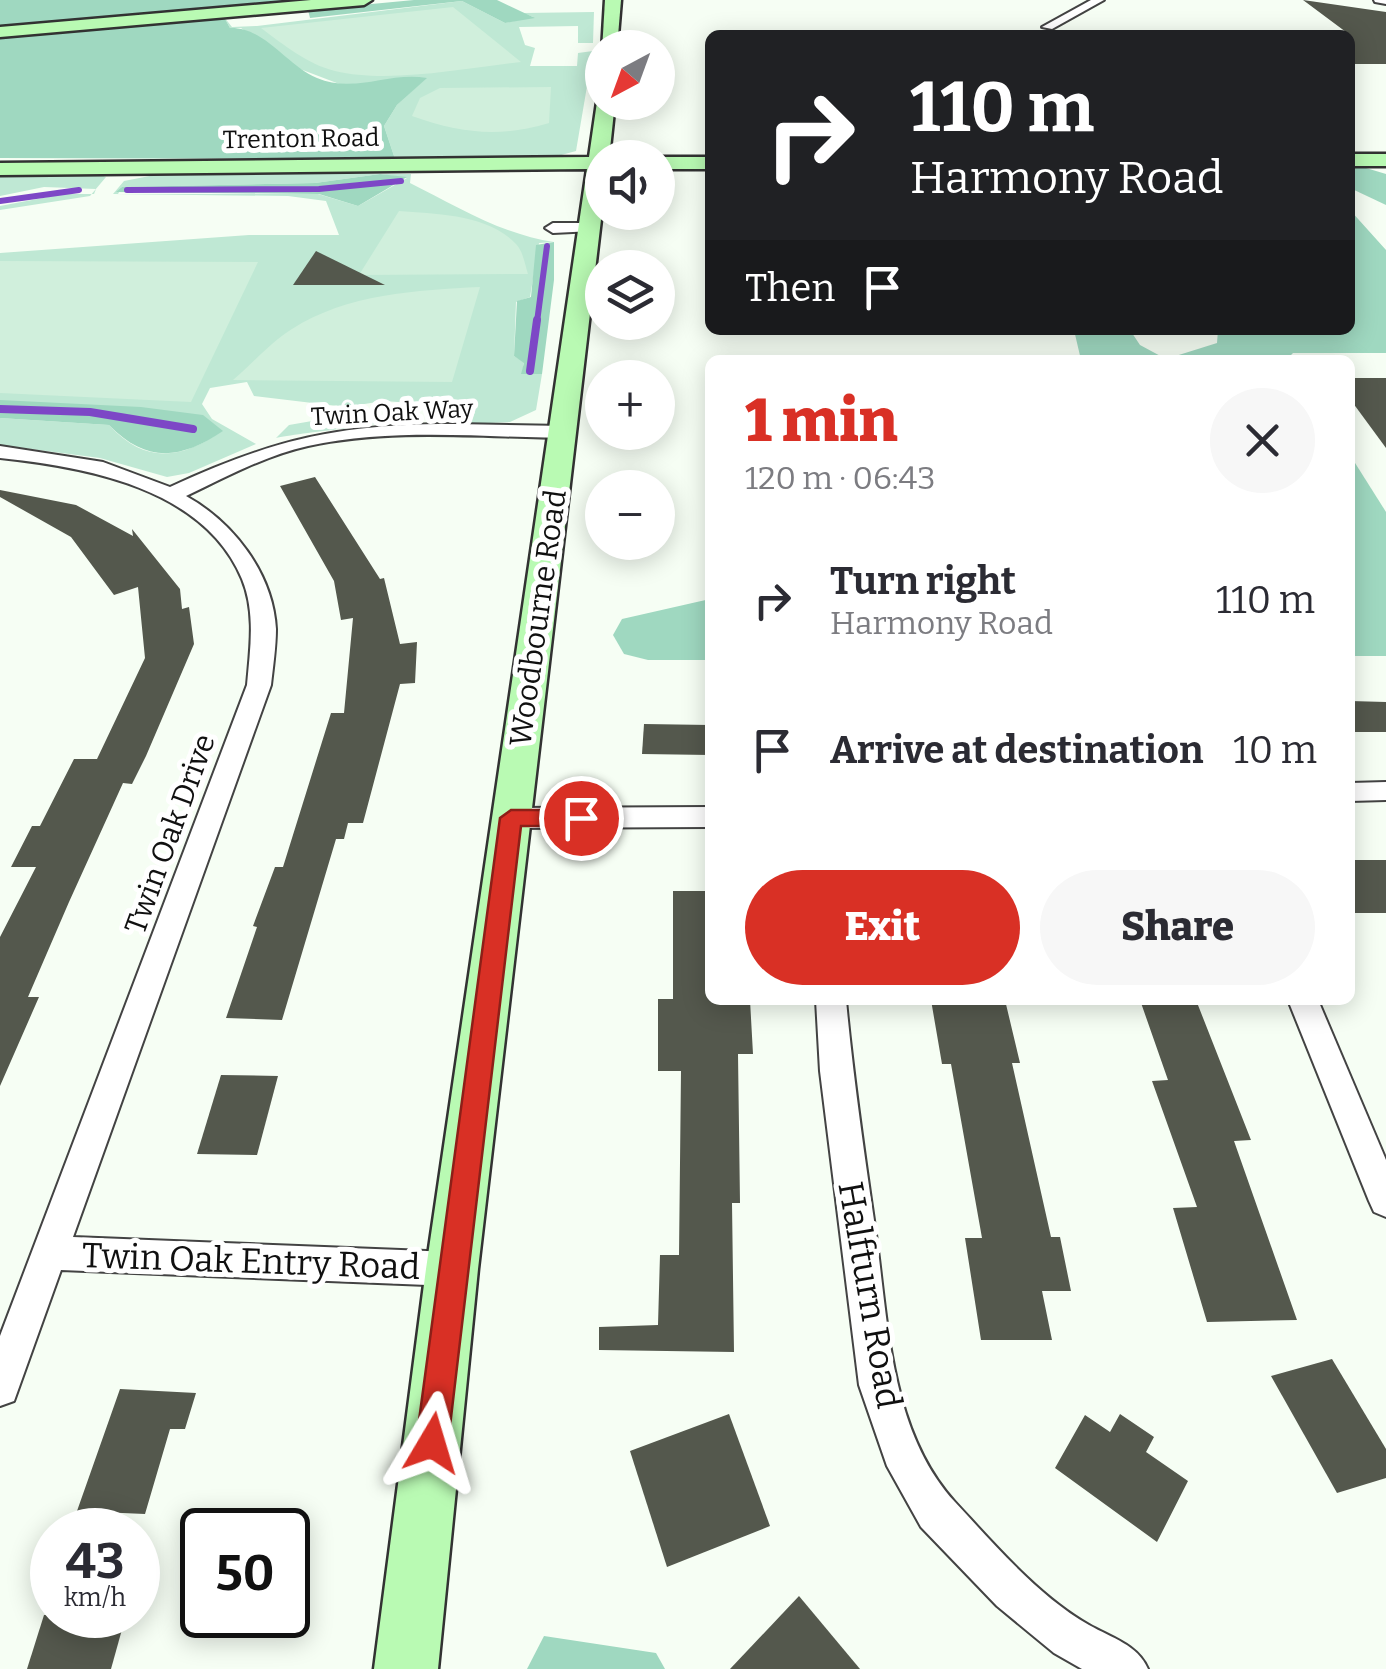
<!DOCTYPE html>
<html lang="en">
<head>
<meta charset="utf-8">
<style>
  :root { --surface:#fff; --page:#f7f7f7; --text:#2b2b33; --muted:#7c7c81; --accent:#d93025 }
  body { margin:0; font-family:Bitter,serif; background:var(--page); color:var(--text); height:100vh; display:flex; flex-direction:column; font-size:38px; white-space:nowrap }
  * { box-sizing:border-box; margin:0 }
  p { font-size:32px; color:var(--muted) }
  .icon { flex:none; width:55px; height:55px; fill:none; stroke:currentColor; stroke-width:2; stroke-linecap:round; stroke-linejoin:round }
  .map { position:relative; flex:1; overflow:hidden }
  .side { position:absolute; left:705px; top:355px; width:650px; height:650px; display:flex; flex-direction:column; background:var(--surface); border-radius:15px; box-shadow:0 5px 25px #0003 }
  .side>* { flex:none }
  .banner { position:absolute; left:705px; top:30px; width:650px; height:305px; border-radius:15px; box-shadow:0 5px 25px #0003; background:#202124; color:#fff; overflow:hidden }
  .needle { width:65px; rotate:221deg }
  .buttons { position:absolute; left:585px; top:30px; display:grid; gap:20px }
  .buttons a { display:grid; place-items:center; width:90px; height:90px; border-radius:50%; background:var(--surface); box-shadow:0 5px 25px #0003; font-size:50px }
  .speed { position:absolute; left:30px; top:1508px; display:flex; gap:20px; font-size:50px; font-weight:700; text-align:center }
  .speed>* { display:grid; place-content:center; width:130px; height:130px; border-radius:50%; background:var(--surface); box-shadow:0 5px 25px #0003; line-height:1 }
  .speed small { font-size:25px; font-weight:400 }
  .speed .limit { border:5px solid #111; border-radius:15px; background:#fff; color:#111 }
  .pin { position:absolute; display:grid; place-items:center; width:85px; height:85px; color:#fff; margin:-42px; border:5px solid #fff; border-radius:50%; box-shadow:0 2px 10px #0007 }
  .me { position:absolute; width:110px; margin:-55px; rotate:7deg; stroke-linejoin:round; filter:drop-shadow(0 0 8px #0008) }
  .turn { display:flex; align-items:center; gap:35px; height:210px; padding:0 40px; font-size:45px }
  .turn .icon { width:130px; height:130px; stroke-width:2.5 }
  .turn b { display:block; font-size:70px; line-height:85px }
  .then { display:flex; align-items:center; height:95px; padding:0 40px; background:#0003; gap:20px; font-size:38px }
  .round { display:grid; place-items:center; flex:none; width:105px; height:105px; border-radius:52px; background:var(--page) }
  .overview { display:flex; align-items:center; justify-content:space-between; height:170px; padding:0 40px }
  h1 { font-size:60px; font-weight:800; line-height:75px; color:var(--accent) }
  .primary-button { display:flex; gap:20px; margin-top:auto; padding:20px 40px }
  .primary-button a { flex:1; height:115px; border-radius:60px; background:var(--accent); color:#fff; font-size:40px; font-weight:800; line-height:115px; text-align:center }
  .primary-button a+a { background:var(--page); color:var(--text) }
  ul { padding:0; list-style:none }
  li { display:flex; align-items:center; gap:30px; height:150px; padding:0 40px }
  li div { flex:1 }
  li b { display:block; font-size:38px }
  li em { font-style:normal }
  .map>svg:first-child { display:block }
  .green { fill:#bfe8d4; fill-rule:evenodd }
  .forest { fill:#9fd8c0 }
  .pitch { fill:#d0efdc }
  .lines { fill:none; stroke-linecap:round; stroke-linejoin:round }
  .stream-far1 { stroke:#7d47c6; stroke-width:6 }
  .stream { stroke:#7d47c6; stroke-width:8 }
  .building { fill:#54584d }
  .street-casing { stroke:#434343; stroke-width:4 }
  .secondary-casing { stroke:#323232; stroke-width:5 }
  .street { fill:#fff; fill-rule:evenodd }
  .secondary { fill:#b9fab3; fill-rule:evenodd }
  .route { fill:#d93025; stroke:#8d1f18; stroke-width:2.5 }
  .labels { text-anchor:middle; stroke-width:10; stroke-linejoin:round; paint-order:stroke }
  .far-street-label { font-size:25px; fill:#101010; stroke:#fff }
  .street-label { font-size:30px; fill:#101010; stroke:#fff }
  .near-street-label { font-size:35px; fill:#101010; stroke:#fff }
</style>
</head>
<body>
<div class="map">
<svg width="1386" height="1669" viewBox="0 0 1386 1669">
  <rect width="100%" height="100%" fill="#f6fef4"/>
  <!-- green -->
  <g class="green">
    <path d="M462,1L505,23L533,17L523,13L594,12L593,43H578V26L519,27L525,45L535,48L530,66H577L578,53L593,51L576,151L554,157L395,159L384,126L397,105L426,78L342,85L300,69L241,28H230L224,17L232,27L257,26Z"/>
    <path d="M165,173L411,174L410,183C456,206 503,235 554,242L539,243L530,297L516,302L514,356L524,362L522,374H542L536,410L510,422L470,424L475,412L455,400L442,405L383,401L346,407L254,396L247,382L210,388L202,404L212,419L256,444L189,473L167,477L100,458L0,445V418L109,425C145,464 180,460 222,431L0,404V253L249,235H339L326,201L288,196L113,194L124,181ZM380,174L407,178L358,206L318,194H118L122,187L315,183Z"/>
    <path d="M0,174H98L106,177L90,196L0,210V206L64,194H94L96,189L44,187L0,196Z"/>
    <path d="M364,412L402,418C394,424 297,433 276,438L289,425Z"/>
  </g>
  <!-- forest -->
  <g class="forest">
    <path d="M0,0H355L224,17L230,28C265,27 286,65 317,78C354,94 390,71 427,78L397,105L384,126L395,159L0,158Z"/>
    <path d="M414,0H497L535,18L505,23L462,1L310,18L308,10Z"/>
    <path d="M1356,165L1386,174V205L1350,188V167Z"/>
    <path d="M380,174L407,177L358,206L319,194L116,192L122,187L315,183Z"/>
    <path d="M1350,210L1386,250V353H1293L1286,360H1081L1074,330H1130L1140,345L1166,359L1217,343L1218,330L1326,334L1350,330Z"/>
    <path d="M554,242V280L542,374H521L524,363L514,356L517,301L531,297L536,245Z"/>
    <path d="M0,400L141,407L203,415L223,431C180,460 146,463 109,425L0,418Z"/>
    <path d="M1350,455L1386,512V656H1350Z"/>
    <path d="M710,599V660H648L624,654L613,635L622,619Z"/>
    <path d="M544,1636L656,1653L665,1669H527Z"/>
  </g>
  <!-- pitch -->
  <g class="pitch">
    <path d="M453,7L521,62C465,68 389,84 335,71C307,64 284,45 261,28Z"/>
    <path d="M551,87L549,123C500,138 459,133 412,116L420,98L440,88Z"/>
    <path d="M399,211C436,214 488,214 516,244C523,251 525,265 528,274L359,275Z"/>
    <path d="M0,261L258,262L191,402L0,393Z"/>
    <path d="M480,287L452,382L233,380C252,364 271,342 292,329C346,294 418,290 480,287Z"/>
  </g>
  <g class="lines">
    <!-- stream-far1 -->
    <g class="stream-far1">
      <path d="M127,190L319,189L401,181"/>
      <path d="M0,201L79,190"/>
      <path d="M537,322L547,246"/>
    </g>
    <!-- stream -->
    <g class="stream">
      <path d="M530,371L537,320"/>
      <path d="M0,409L90,412L193,429"/>
    </g>
  </g>
  <!-- building -->
  <g class="building">
    <path d="M1303,0L1386,12V64H1350V35Z"/>
    <path d="M316,251L385,285H293Z"/>
    <path d="M1350,378H1386V448L1350,399Z"/>
    <path d="M315,477L380,579L384,578L400,644L417,642L415,683L400,684L363,823H348L344,839H336L282,1020L226,1018L257,927L253,926L275,867H283L331,713H344L353,618L341,620L334,581L280,486Z"/>
    <path d="M0,490L76,505L133,536L132,529L180,589L182,609L189,607L194,644L146,756L132,784L123,783L69,902L28,997H39L0,1086V937L36,867H11L32,826H40L74,759H97L145,658L138,587L114,595L71,537L0,497Z"/>
    <path d="M1350,701L1386,702V732H1350Z"/>
    <path d="M644,724L710,725V755L642,754Z"/>
    <rect x="1350" y="860" width="36" height="53"/>
    <path d="M673,891H710V1000H750L753,1054H738L740,1203H732L734,1352L599,1350V1327L658,1325L660,1255H679L681,1071H658V999H673Z"/>
    <path d="M931,1000H1005L1020,1063H1012L1051,1237H1060L1071,1291H1042L1052,1340H981L965,1238H982L951,1064H942Z"/>
    <path d="M1140,1000H1196L1251,1140L1234,1141L1297,1320L1207,1322L1173,1208L1197,1207L1152,1081L1168,1080Z"/>
    <path d="M221,1075L278,1076L257,1155L197,1154Z"/>
    <path d="M1332,1359L1386,1449V1478L1337,1493L1271,1376Z"/>
    <path d="M120,1389L196,1393L185,1429H170L145,1514L77,1511Z"/>
    <path d="M729,1414L770,1526L667,1567L630,1451Z"/>
    <path d="M1120,1414L1154,1437L1146,1452L1188,1481L1157,1542L1055,1468L1085,1415L1110,1432Z"/>
    <path d="M799,1596L860,1669H730Z"/>
    <path d="M44,1615H126L111,1669H27Z"/>
  </g>
  <g class="lines">
    <defs>
      <g id="street">
        <path d="M1091,0H1104L1052,29L1042,27Z"/>
        <path d="M1374,0H1386V4L1375,2Z"/>
        <path d="M588,223L596,228L593,231L553,233L545,228L553,223Z"/>
        <path d="M454,424L564,426L574,432L564,438C479,437 391,428 308,446C264,456 226,477 186,496C233,522 273,573 276,629C276,647 273,667 271,685L73,1237L452,1252L465,1257L470,1269L465,1281L452,1286L61,1270L14,1401L0,1406V1336L247,685C250,650 256,613 242,579C204,488 86,467 0,458V446L103,462L170,487C273,439 340,424 454,424Z"/>
        <path d="M1386,782V800L1350,801V783Z"/>
        <path d="M710,807V827L511,828L497,818L511,808Z"/>
        <path d="M816,1000H846C853,1076 864,1152 875,1227C888,1318 889,1430 955,1502C994,1544 1038,1596 1089,1625C1112,1638 1138,1645 1148,1669H1082L1054,1653L997,1606L921,1527L887,1466L859,1385L820,1071Z"/>
        <path d="M1288,1000H1318L1386,1160V1217L1374,1212L1369,1201Z"/>
      </g>
      <g id="secondary">
        <path d="M311,0H372L364,5L0,37V27Z"/>
        <path d="M605,0H621L617,48L602,51Z"/>
        <path d="M602,97V102H615L609,158H602V211L478,1269L438,1669H374L426,1269L587,169L0,175V163L589,157L597,102Z"/>
        <rect x="1350" y="154" width="36" height="12"/>
        <rect x="658" y="157" width="52" height="12"/>
      </g>
    </defs>
    <!-- street casing -->
    <use href="#street" class="street-casing"/>
    <!-- secondary casing -->
    <use href="#secondary" class="secondary-casing"/>
    <!-- street -->
    <use href="#street" class="street"/>
    <!-- secondary -->
    <use href="#secondary" class="secondary"/>
  </g>
  <!-- route -->
  <path class="route" d="M511,810H581L592,818L581,826H521L448,1443L444,1455L432,1460L420,1455L416,1443L500,818Z"/>
  <g class="labels">
    <!-- far-street labels -->
    <g class="far-street-label">
      <text transform="translate(301 138) rotate(-1)" y="9">Trenton Road</text>
      <text transform="translate(392 412) rotate(-3)" y="9">Twin Oak Way</text>
    </g>
    <!-- street labels -->
    <g class="street-label">
      <text transform="translate(538 618) rotate(-82)" y="10">Woodbourne Road</text>
      <text transform="translate(170 834) rotate(-70)" y="10">Twin Oak Drive</text>
    </g>
    <!-- near-street labels -->
    <g class="near-street-label">
      <text transform="translate(251 1261) rotate(2)" y="12">Twin Oak Entry Road</text>
      <text transform="translate(870 1295) rotate(80)" y="12">Halfturn Road</text>
    </g>
  </g>
</svg>
<div class="buttons">
<a><svg class="needle" viewBox="-14 -14 28 28"><path d="M0-13l5 13h-10z" fill="#e53935"/><path d="M0 13l5-13h-10z" fill="#7c7c81"/></svg></a>
<a><svg class="icon" aria-label="sound" viewBox="0 0 24 24"><path d="M4 9h4l5-4v14l-5-4H4zM17 9q2 3 0 6"/></svg></a>
<a><svg class="icon" aria-label="layers" viewBox="0 0 24 24"><path d="M12 4l9 5-9 5-9-5zM3 14l9 5 9-5"/></svg></a>
<a>+</a>
<a>−</a>
</div>
<div class="speed"><div>43<small>km/h</small></div><div class="limit">50</div></div>
<div class="pin" style="left:581px;top:818px;background:#d93025"><svg class="icon" aria-label="arrive" viewBox="0 0 24 24"><path d="M6 21V4h12l-3 4 3 4H6"/></svg></div>
<svg class="me" style="left:432px;top:1443px" viewBox="-20 -20 40 40"><path d="M0-17L14 15 0 8-14 15z" fill="#d93025" stroke="#fff" stroke-width="4"/></svg>
<div class="banner">
<div class="turn"><svg class="icon" aria-label="right" viewBox="0 0 24 24"><path d="M7 20v-9h11M14 6l5 5-5 5"/></svg><div><b>110 m</b>Harmony Road</div></div>
<div class="then">Then<svg class="icon" aria-label="arrive" viewBox="0 0 24 24"><path d="M6 21V4h12l-3 4 3 4H6"/></svg></div>
</div>
<section class="side">
<div class="overview"><div><h1>1 min</h1><p>120 m · 06:43</p></div><a class="round"><svg class="icon" aria-label="close" viewBox="0 0 24 24"><path d="M6 6l12 12M18 6L6 18"/></svg></a></div>
<ul>
<li><svg class="icon" aria-label="right" viewBox="0 0 24 24"><path d="M7 20v-9h11M14 6l5 5-5 5"/></svg><div><b>Turn right</b><p>Harmony Road</p></div><em>110 m</em></li>
<li><svg class="icon" aria-label="arrive" viewBox="0 0 24 24"><path d="M6 21V4h12l-3 4 3 4H6"/></svg><div><b>Arrive at destination</b></div><em>10 m</em></li>
</ul>
<div class="primary-button"><a>Exit</a><a>Share</a></div>
</section>
</div>
</body>
</html>
